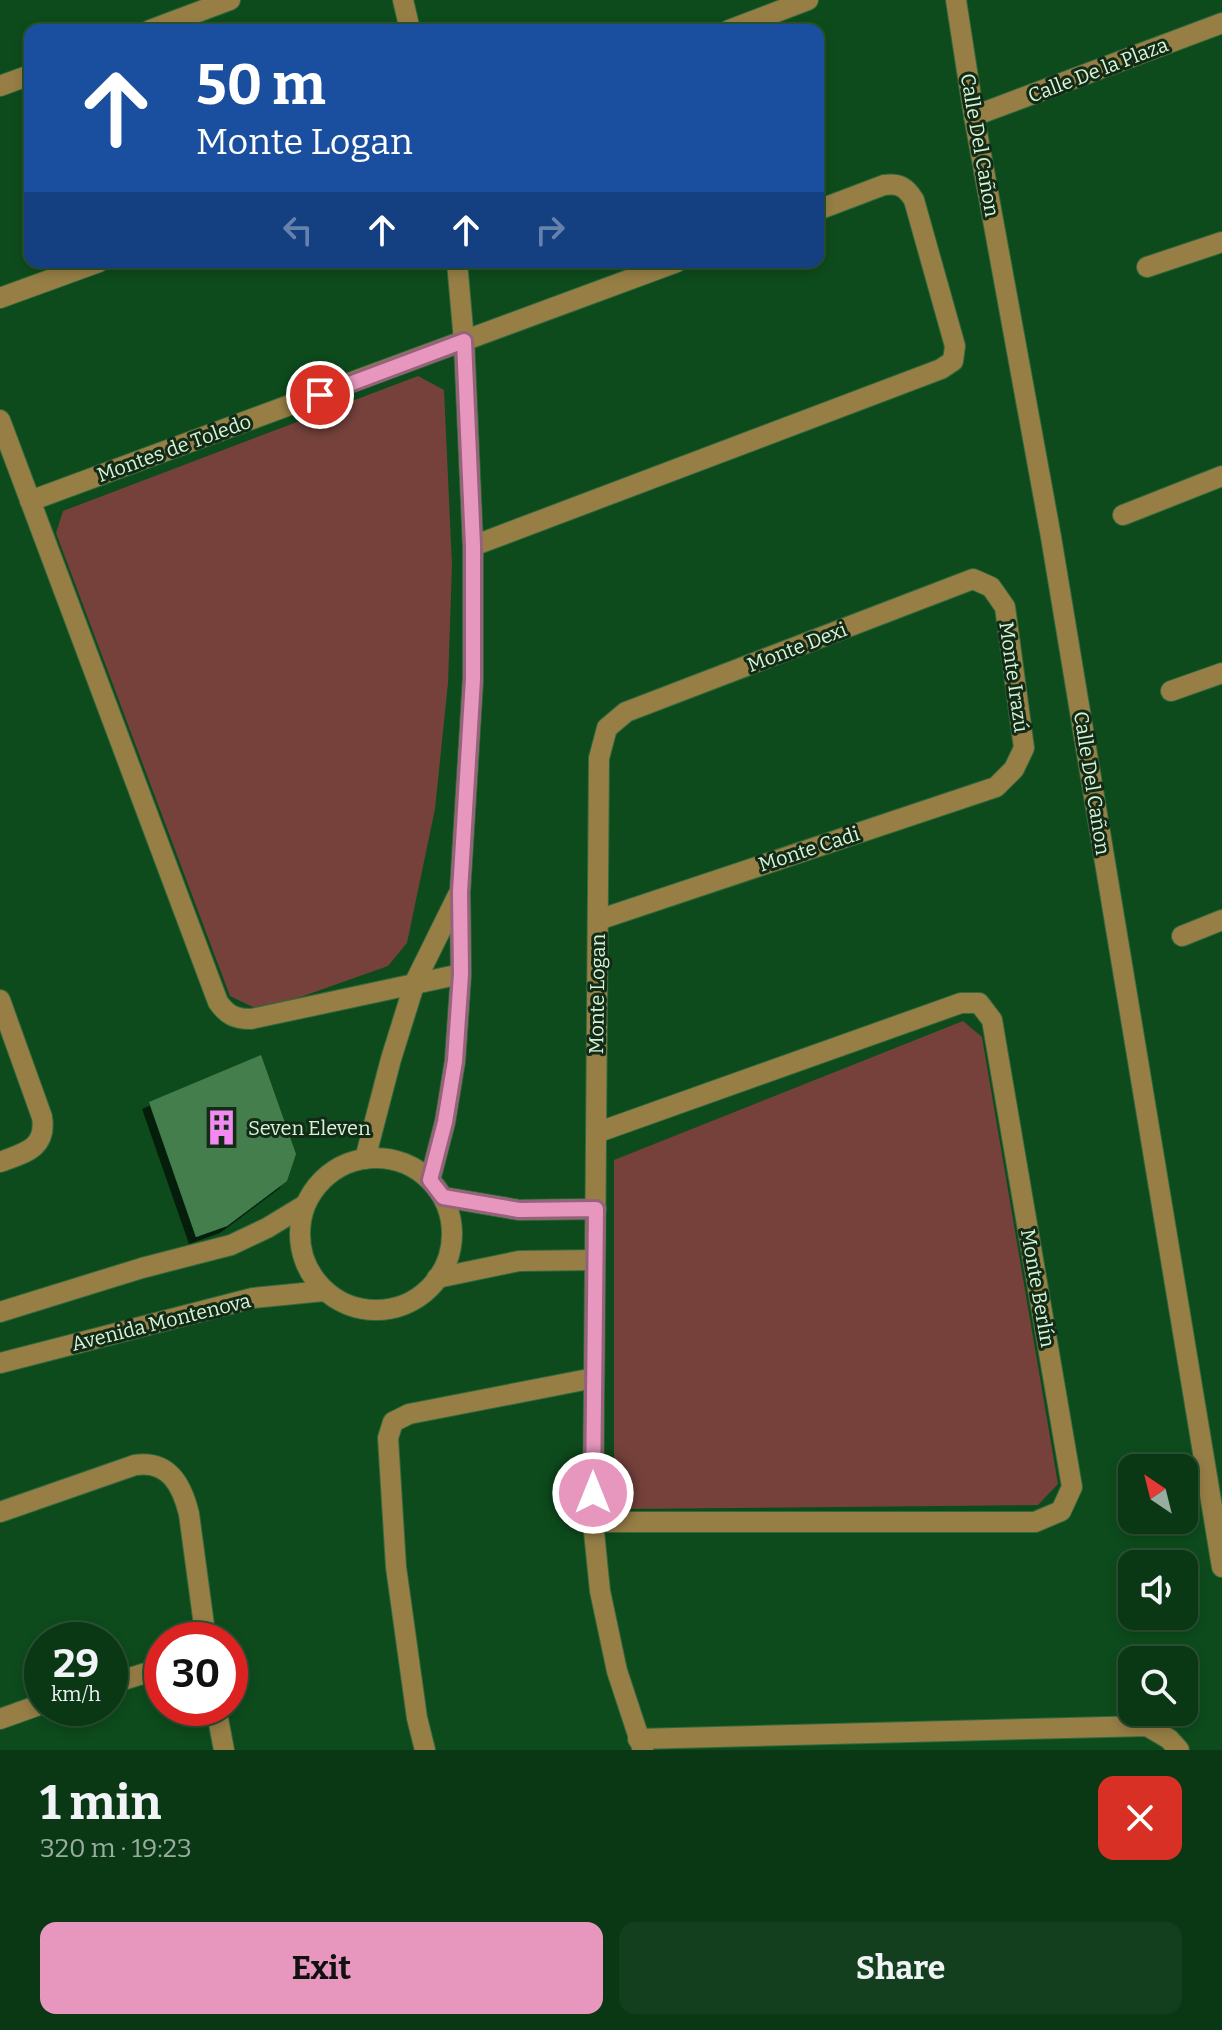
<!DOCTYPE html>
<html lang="en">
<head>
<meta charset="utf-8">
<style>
  :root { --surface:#0a3815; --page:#133f1e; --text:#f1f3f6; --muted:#99aca0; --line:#2a5234; --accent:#e797bd }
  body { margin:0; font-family:Bitter,serif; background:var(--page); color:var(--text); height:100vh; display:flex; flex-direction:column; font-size:30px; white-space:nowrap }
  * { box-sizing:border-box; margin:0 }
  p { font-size:26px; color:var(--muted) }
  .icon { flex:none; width:44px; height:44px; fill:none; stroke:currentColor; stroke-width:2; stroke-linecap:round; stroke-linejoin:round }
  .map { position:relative; height:1750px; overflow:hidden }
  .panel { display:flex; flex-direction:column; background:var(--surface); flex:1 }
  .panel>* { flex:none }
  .hud { position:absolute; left:24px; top:24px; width:800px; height:244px; border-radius:16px; box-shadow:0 4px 12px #0003,0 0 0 2px var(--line); background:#1a4fa0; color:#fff; overflow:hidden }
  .needle { width:52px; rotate:325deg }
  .tools { position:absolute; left:1118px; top:1454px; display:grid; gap:16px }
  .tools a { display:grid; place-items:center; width:80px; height:80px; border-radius:16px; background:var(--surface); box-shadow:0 4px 12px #0003,0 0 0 2px var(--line); font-size:40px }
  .speed { position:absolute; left:24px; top:1622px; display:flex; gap:16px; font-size:40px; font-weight:700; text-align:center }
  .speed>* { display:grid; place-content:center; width:104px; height:104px; border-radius:50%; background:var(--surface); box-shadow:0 4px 12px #0003,0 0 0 2px var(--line); line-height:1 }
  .speed small { font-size:20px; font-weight:400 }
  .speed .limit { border:12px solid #d22; background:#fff; color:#111 }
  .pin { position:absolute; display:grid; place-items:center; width:68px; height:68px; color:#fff; margin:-34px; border:4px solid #fff; border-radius:50%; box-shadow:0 2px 8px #0007 }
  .me { position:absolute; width:88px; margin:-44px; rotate:0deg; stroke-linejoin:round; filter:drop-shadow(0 0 6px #0008) }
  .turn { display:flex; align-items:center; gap:28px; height:168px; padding:0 40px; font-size:36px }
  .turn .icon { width:104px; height:104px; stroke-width:2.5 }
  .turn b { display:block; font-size:56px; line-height:68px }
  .lanes { display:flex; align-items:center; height:76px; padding:0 40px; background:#0003; justify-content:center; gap:40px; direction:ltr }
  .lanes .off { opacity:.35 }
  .round { display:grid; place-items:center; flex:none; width:84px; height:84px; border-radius:16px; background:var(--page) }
  .overview { display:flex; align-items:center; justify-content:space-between; height:136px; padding:0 40px }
  h1 { font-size:48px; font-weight:700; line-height:60px }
  .button { display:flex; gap:16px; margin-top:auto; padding:16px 40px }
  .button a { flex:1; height:92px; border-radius:16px; background:var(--accent); color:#111; font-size:32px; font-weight:700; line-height:92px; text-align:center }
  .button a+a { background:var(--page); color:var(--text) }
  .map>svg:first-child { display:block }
  .green { fill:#76413b }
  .building { fill:#457e4d; filter:url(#shadow) }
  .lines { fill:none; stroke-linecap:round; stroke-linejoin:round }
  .minor-casing { stroke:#31693e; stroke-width:22 }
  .minor { stroke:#967e45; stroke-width:20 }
  .route-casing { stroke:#96627b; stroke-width:20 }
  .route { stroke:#e797bd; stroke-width:14 }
  .labels { text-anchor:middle; stroke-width:6; stroke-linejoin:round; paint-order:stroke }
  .street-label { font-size:20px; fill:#d6f4d8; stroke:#132b16 }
  .poi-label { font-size:20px; fill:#d6f4d8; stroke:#132b16; text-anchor:start }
</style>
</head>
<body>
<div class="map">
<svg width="1222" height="1750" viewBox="0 0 1222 1750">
  <defs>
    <filter id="shadow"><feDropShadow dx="-7" dy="7" stdDeviation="0" flood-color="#0009"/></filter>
  </defs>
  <rect width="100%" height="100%" fill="#0d4b1c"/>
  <!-- green -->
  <g class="green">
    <path d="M418,376L444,390L452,565L448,683L435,809L407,943L388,966L261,1011L230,996L56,533L63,511Z"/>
    <path d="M963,1021L982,1037L1058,1484L1038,1505L622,1509L614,1498V1160Z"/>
  </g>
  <!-- building -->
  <path class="building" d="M261,1055L296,1154L287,1181L227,1226L196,1237L149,1102Z"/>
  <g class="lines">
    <defs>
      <g id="minor">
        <path d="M403,0L410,30"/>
        <path d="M956,0L974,116L1051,537L1222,1567"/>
        <path d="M150,30L230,0"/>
        <path d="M729,30L808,0"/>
        <path d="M0,86L30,75"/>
        <path d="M974,116L1222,23"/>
        <path d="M1147,267L1222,242"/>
        <path d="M0,298L99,262"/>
        <path d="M0,420L218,1002C227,1015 235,1019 251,1019L461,974"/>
        <path d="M30,501L677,262"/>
        <path d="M1123,515L1222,476"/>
        <path d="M473,546L941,369L953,361L955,346L914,200C906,187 899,183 884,185L818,210"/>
        <path d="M1171,691L1222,673"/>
        <path d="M598,920L996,787L1014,769L1024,748L1005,607L991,587L973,579L626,712L607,728L599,758L593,1522L600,1591L617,1671L643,1750"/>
        <path d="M1182,936L1222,920"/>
        <path d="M0,1000L42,1117C47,1148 25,1153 0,1162"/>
        <circle cx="376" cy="1234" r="76"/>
        <path d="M365,1159L391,1059L415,982L458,895"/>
        <path d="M430,1180L445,1122L455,1061L461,974L460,892L473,679V546L464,341L457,262"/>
        <path d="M443,1197L519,1210L596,1209"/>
        <path d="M437,1278L519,1261L595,1260"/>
        <path d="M0,1312L142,1268L231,1245L267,1228L305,1205"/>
        <path d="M0,1363L253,1298L324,1291"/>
        <path d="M0,1512L135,1465C169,1460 182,1485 189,1514L206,1640"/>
        <path d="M593,1522H1035L1061,1511L1072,1487L992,1020L979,1003H961L596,1133"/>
        <path d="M110,1684L162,1668"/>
        <path d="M216,1708L224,1750"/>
        <path d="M0,1719L42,1704"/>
        <path d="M638,1739L1147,1726L1169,1739L1179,1750"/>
        <path d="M425,1750L417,1718L396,1567L388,1438L393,1422L409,1414L594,1378"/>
      </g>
    </defs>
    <!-- minor casing -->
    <use href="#minor" class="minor-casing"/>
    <!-- minor -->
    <use href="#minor" class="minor"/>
  </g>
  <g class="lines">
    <defs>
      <path id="route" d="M320,395L464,341L473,546V679L460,892L461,974L455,1061L445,1122L430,1180L443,1197L519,1210L596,1209L593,1493"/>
    </defs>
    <!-- route casing -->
    <use href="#route" class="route-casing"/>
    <!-- route -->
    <use href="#route" class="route"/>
  </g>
  <!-- icons -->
  <defs>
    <symbol id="building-bare" viewBox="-9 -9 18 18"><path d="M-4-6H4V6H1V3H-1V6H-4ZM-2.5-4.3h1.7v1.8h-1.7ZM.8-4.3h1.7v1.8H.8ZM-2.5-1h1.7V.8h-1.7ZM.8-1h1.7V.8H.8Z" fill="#f38af2" stroke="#132b16" stroke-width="2.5" paint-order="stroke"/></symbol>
  </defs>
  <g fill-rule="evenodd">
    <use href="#building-bare" x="196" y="1102" width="51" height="51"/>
  </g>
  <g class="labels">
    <!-- street labels -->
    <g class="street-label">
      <text transform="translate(1098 70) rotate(-21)" y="7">Calle De la Plaza</text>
      <text transform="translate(980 145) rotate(80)" y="7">Calle Del Cañon</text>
      <text transform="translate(174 448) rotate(-20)" y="7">Montes de Toledo</text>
      <text transform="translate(797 647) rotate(-21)" y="7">Monte Dexi</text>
      <text transform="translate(1014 677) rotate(82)" y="7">Monte Irazú</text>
      <text transform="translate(1092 783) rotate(81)" y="7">Calle Del Cañon</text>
      <text transform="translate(809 849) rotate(-18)" y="7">Monte Cadi</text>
      <text transform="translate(597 994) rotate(-89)" y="7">Monte Logan</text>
      <text transform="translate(1038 1288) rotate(80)" y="7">Monte Berlín</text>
      <text transform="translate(161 1322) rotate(-14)" y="7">Avenida Montenova</text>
    </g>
    <!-- poi labels -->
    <g class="poi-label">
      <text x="248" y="1135">Seven Eleven</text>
    </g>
  </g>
</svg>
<div class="tools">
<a><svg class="needle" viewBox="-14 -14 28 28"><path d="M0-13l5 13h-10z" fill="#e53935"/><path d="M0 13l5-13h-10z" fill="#99aca0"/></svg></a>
<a><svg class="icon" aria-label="sound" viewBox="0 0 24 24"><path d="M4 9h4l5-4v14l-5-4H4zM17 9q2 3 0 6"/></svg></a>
<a><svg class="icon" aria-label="search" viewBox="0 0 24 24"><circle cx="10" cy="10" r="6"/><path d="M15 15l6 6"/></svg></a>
</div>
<div class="speed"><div>29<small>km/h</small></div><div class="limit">30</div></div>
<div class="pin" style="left:320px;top:395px;background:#d93025"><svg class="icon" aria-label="arrive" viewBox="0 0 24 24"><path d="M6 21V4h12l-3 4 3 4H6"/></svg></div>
<svg class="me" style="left:593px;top:1493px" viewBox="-20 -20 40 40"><circle r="17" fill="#e797bd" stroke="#fff" stroke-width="3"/><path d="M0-11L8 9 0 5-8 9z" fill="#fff"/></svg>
<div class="hud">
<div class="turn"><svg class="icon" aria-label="ahead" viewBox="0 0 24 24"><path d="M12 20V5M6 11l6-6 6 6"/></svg><div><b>50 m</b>Monte Logan</div></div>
<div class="lanes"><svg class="icon off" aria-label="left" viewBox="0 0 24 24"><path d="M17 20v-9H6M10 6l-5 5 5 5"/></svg><svg class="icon" aria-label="ahead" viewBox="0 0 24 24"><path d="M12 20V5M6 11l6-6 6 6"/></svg><svg class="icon" aria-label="ahead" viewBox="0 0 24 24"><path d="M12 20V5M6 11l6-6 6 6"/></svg><svg class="icon off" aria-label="right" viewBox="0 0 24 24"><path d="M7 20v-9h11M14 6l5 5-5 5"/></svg></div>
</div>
</div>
<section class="panel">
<div class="overview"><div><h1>1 min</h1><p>320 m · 19:23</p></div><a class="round" style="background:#d93025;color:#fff"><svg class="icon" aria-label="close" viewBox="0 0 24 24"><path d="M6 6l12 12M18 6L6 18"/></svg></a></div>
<div class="button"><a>Exit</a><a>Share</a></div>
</section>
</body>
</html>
